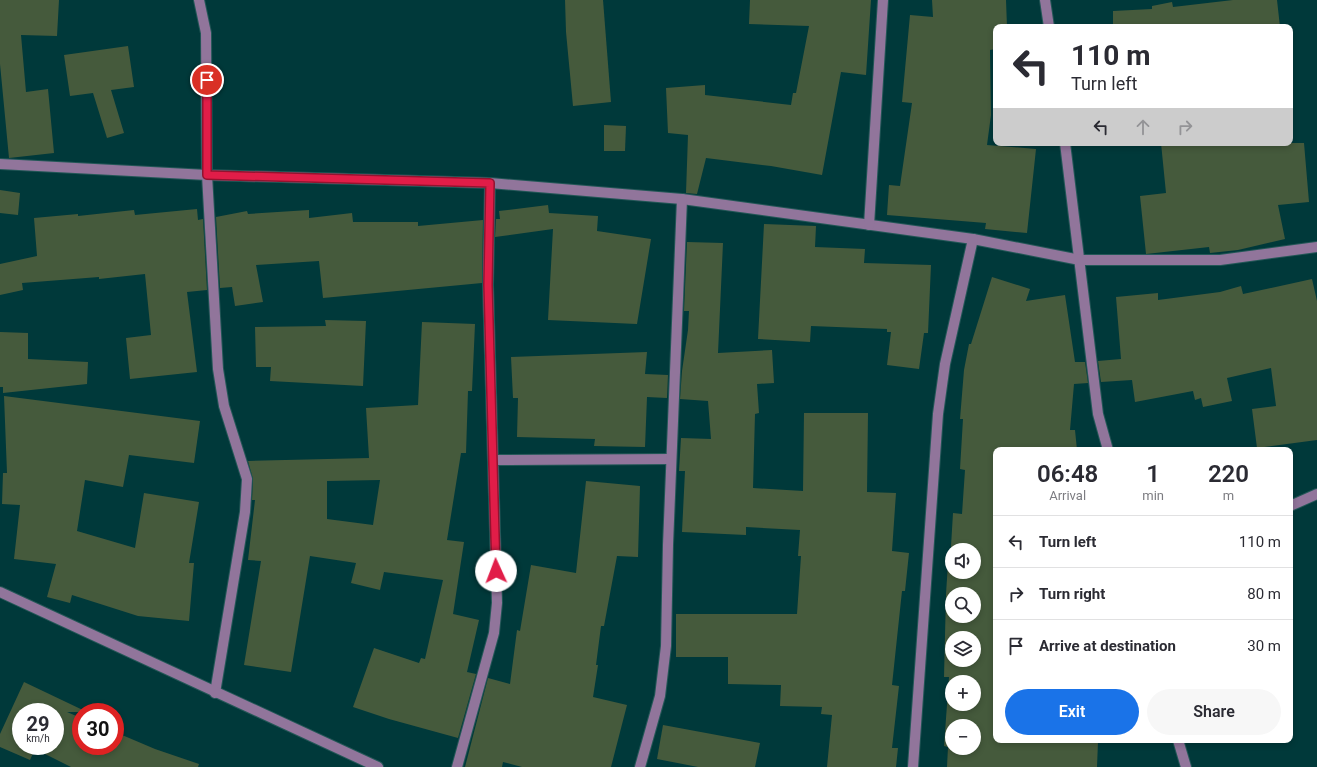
<!DOCTYPE html>
<html lang="en">
<head>
<meta charset="utf-8">
<style>
  :root { --surface:#fff; --page:#f7f7f7; --text:#2b2b33; --muted:#7c7c81; --line:#e1e1e2; --accent:#1a73e8 }
  body { margin:0; font-family:Roboto,sans-serif; background:var(--page); color:var(--text); height:100vh; display:flex; flex-direction:column; font-size:15px; white-space:nowrap }
  * { box-sizing:border-box; margin:0 }
  p { font-size:13px; color:var(--muted) }
  .icon { flex:none; width:22px; height:22px; fill:none; stroke:currentColor; stroke-width:2; stroke-linecap:round; stroke-linejoin:round }
  .map { position:relative; flex:1; overflow:hidden }
  .sheet { position:absolute; left:993px; top:447px; width:300px; height:296px; display:flex; flex-direction:column; background:var(--surface); border-radius:8px; box-shadow:0 2px 6px #0003 }
  .sheet>* { flex:none }
  .guide { position:absolute; left:993px; top:24px; width:300px; height:122px; border-radius:8px; box-shadow:0 2px 6px #0003; background:#fff; color:var(--text); overflow:hidden }
  .fabs { position:absolute; left:945px; top:543px; display:grid; gap:8px }
  .fabs a { display:grid; place-items:center; width:36px; height:36px; border-radius:50%; background:var(--surface); box-shadow:0 2px 6px #0003; font-size:20px }
  .speed { position:absolute; left:12px; top:703px; display:flex; gap:8px; font-size:20px; font-weight:700; text-align:center }
  .speed>* { display:grid; place-content:center; width:52px; height:52px; border-radius:50%; background:var(--surface); box-shadow:0 2px 6px #0003; line-height:1 }
  .speed small { font-size:10px; font-weight:400 }
  .speed .limit { border:6px solid #d22; background:#fff; color:#111 }
  .pin { position:absolute; display:grid; place-items:center; width:34px; height:34px; color:#fff; margin:-17px; border:2px solid #fff; border-radius:50%; box-shadow:0 1px 4px #0007 }
  .me { position:absolute; width:44px; margin:-22px; rotate:358deg; stroke-linejoin:round; filter:drop-shadow(0 0 3px #0008) }
  .turn { display:flex; align-items:center; gap:14px; height:84px; padding:0 12px; font-size:18px }
  .turn .icon { width:52px; height:52px; stroke-width:2.5 }
  .turn b { display:block; font-size:28px; line-height:34px }
  .lanes { display:flex; align-items:center; height:38px; padding:0 12px; background:#0003; justify-content:center; gap:20px; direction:ltr }
  .lanes .off { opacity:.35 }
  .eta { display:flex; justify-content:space-evenly; align-items:center; height:68px; text-align:center }
  .eta b { font-size:24px; font-weight:600; line-height:28px }
  .button { display:flex; gap:8px; margin-top:auto; padding:8px 12px }
  .button a { flex:1; height:46px; border-radius:24px; background:var(--accent); color:#fff; font-size:16px; font-weight:600; line-height:46px; text-align:center }
  .button a+a { background:var(--page); color:var(--text) }
  ul { padding:0; list-style:none }
  li { display:flex; align-items:center; gap:12px; height:52px; padding:0 12px; border-top:1px solid var(--line) }
  li div { flex:1 }
  li b { display:block; font-size:15px }
  li em { font-style:normal }
  .map>svg:first-child { display:block }
  .building { fill:#455a3c; fill-rule:evenodd }
  .lines { fill:none; stroke-linecap:round; stroke-linejoin:round }
  .minor-casing { stroke:#235757; stroke-width:12 }
  .minor { stroke:#91759b; stroke-width:10 }
  .route-casing { stroke:#92132f; stroke-width:10 }
  .route { stroke:#e11d48; stroke-width:7 }
</style>
</head>
<body>
<div class="map">
<svg width="1317" height="767" viewBox="0 0 1317 767">
  <rect width="100%" height="100%" fill="#00393a"/>
  <!-- building -->
  <g class="building">
    <path d="M0,0H59L57,36L21,35L26,92L48,89L54,153L9,158L0,64Z"/>
    <path d="M565,0H603L611,102L573,106L566,32Z"/>
    <path d="M750,0H871L866,75L841,72L822,175L771,166L706,158L697,194L686,193L688,135L668,133L666,88L705,85V95L791,105L793,93H796L809,26L749,24Z"/>
    <path d="M932,0H1006L1007,27H996V49L990,50L991,115L987,145L1036,149L1027,233L985,229L986,223L887,215L889,185L900,186L912,103L902,102L910,15L933,17Z"/>
    <path d="M1233,0H1277L1280,27H1113V11L1152,9V6L1172,2L1173,7Z"/>
    <path d="M128,46L134,87L111,90L124,133L107,138L93,93L70,96L64,55Z"/>
    <path d="M604,125L626,126L625,151H604Z"/>
    <path d="M1161,143H1304L1309,202L1278,205L1285,239L1238,250L1210,253L1209,247L1146,254L1140,196L1166,193Z"/>
    <path d="M0,190L20,193L18,215L0,213Z"/>
    <path d="M548,205L549,213L598,216L597,231L651,239L637,324L548,320L553,229L495,237L496,219H500L499,211Z"/>
    <path d="M197,209L198,220L203,219L207,290L187,292L197,372L130,379L126,338L151,335L145,274L99,279V277L22,283L23,290L0,295V264L37,256L34,218L78,214V216L134,210L135,215Z"/>
    <path d="M309,210V218L352,213L353,222H418V226L483,220L482,283L323,298L319,261L256,265L263,302L235,306L232,287L220,288L216,217L247,211L248,214Z"/>
    <path d="M764,224L816,226L815,247L865,249L864,263L931,265L928,333H924L919,369L887,365L891,332H887V329L811,326L810,342L758,339Z"/>
    <path d="M687,242L723,243L718,353L772,350L774,383L757,384L759,413L755,414L753,488L803,491L804,413H868L867,492L896,493L892,551L909,553L905,591H902L892,685L899,686L892,748H898L896,767H827L832,715L821,714L822,707L780,706L781,685L728,684V657H676V614H797L801,556H798L800,530L746,527V535L682,532L685,471H679L681,438L711,439L708,401L680,399L682,371L688,330L689,311H684Z"/>
    <path d="M992,277L1030,289L1026,301L1065,295L1075,362H1085L1088,383L1074,384L1070,430H1075L1077,450H996V740L1098,742L1097,767H947L948,747L944,746L949,677H944L946,594L948,563H950L953,513L962,514L965,470L960,469L963,419H960L964,370L969,344H971ZM952,550H974V572H952ZM952,594H974V616H952ZM952,638H974V660H952ZM952,682H974V704H952ZM952,726H974V748H952Z"/>
    <path d="M1312,279L1317,301V440L1257,448L1252,409L1276,406L1271,368L1227,378L1232,401L1203,407L1201,398L1195,400L1193,391L1135,402L1132,380L1101,382L1098,361L1121,359L1116,297L1158,293V300L1220,292L1241,286L1243,294Z"/>
    <path d="M325,320L366,321L363,386L270,381L271,367H256L255,327L326,326Z"/>
    <path d="M422,322L475,324L472,391H468L466,453H461L447,540L464,542L453,614L479,620L467,672L476,674L458,738L389,719L353,707L374,648L419,663L421,658L425,659L443,580L384,572L380,590L351,583L356,563L310,556L291,672L244,665L261,561L248,560L255,500H252L253,479L248,461L369,458L366,408L418,405ZM380,480L373,525L327,519V481Z"/>
    <path d="M0,332L28,333V359L88,362L87,384L3,393V387H0Z"/>
    <path d="M647,352L645,374L668,375L667,398L647,397L645,447L594,446L595,439L517,437L518,398H513L511,357Z"/>
    <path d="M4,396L200,421L194,463L129,455L123,487L85,480L77,531L135,548L144,493L199,502L189,563H194L189,621L138,616L72,595L70,603L47,597L56,564L14,559L20,505L2,504L3,473H7Z"/>
    <path d="M586,481L640,486L638,557L617,556L604,626H601L596,665H598L593,697L627,705L611,767H522L503,762L502,767H465L488,678L510,684L517,630L520,631L531,565L576,573Z"/>
    <path d="M24,682L87,712H67L81,718V746H115V732L155,749L199,764L198,767H71L35,749L30,760L0,747V734ZM21,712H55V746H21Z"/>
    <path d="M663,725L760,743L755,767H698L657,759Z"/>
  </g>
  <g class="lines">
    <defs>
      <g id="minor">
        <path d="M199,0L206,33L207,175L218,369L224,406L247,479L245,512L215,693"/>
        <path d="M1045,0L1049,27"/>
        <path d="M1065,143L1098,414L1108,450"/>
        <path d="M0,164L207,175L490,183L682,199L973,239L1080,260H1220L1317,247"/>
        <path d="M869,225L883,0"/>
        <path d="M493,460L671,459"/>
        <path d="M1290,506L1317,494"/>
        <path d="M0,592L378,767"/>
        <path d="M1178,740L1186,767"/>
        <path d="M457,767L494,633L497,603L488,285L490,183"/>
        <path d="M640,767L660,696L666,646L668,545L682,199"/>
        <path d="M913,767L938,414L945,364L973,239"/>
      </g>
    </defs>
    <!-- minor casing -->
    <use href="#minor" class="minor-casing"/>
    <!-- minor -->
    <use href="#minor" class="minor"/>
  </g>
  <g class="lines">
    <defs>
      <path id="route" d="M207,80V175L490,183L488,285L496,571"/>
    </defs>
    <!-- route casing -->
    <use href="#route" class="route-casing"/>
    <!-- route -->
    <use href="#route" class="route"/>
  </g>
</svg>
<div class="fabs">
<a><svg class="icon" aria-label="sound" viewBox="0 0 24 24"><path d="M4 9h4l5-4v14l-5-4H4zM17 9q2 3 0 6"/></svg></a>
<a><svg class="icon" aria-label="search" viewBox="0 0 24 24"><circle cx="10" cy="10" r="6"/><path d="M15 15l6 6"/></svg></a>
<a><svg class="icon" aria-label="layers" viewBox="0 0 24 24"><path d="M12 4l9 5-9 5-9-5zM3 14l9 5 9-5"/></svg></a>
<a>+</a>
<a>−</a>
</div>
<div class="speed"><div>29<small>km/h</small></div><div class="limit">30</div></div>
<div class="pin" style="left:207px;top:80px;background:#d93025"><svg class="icon" aria-label="arrive" viewBox="0 0 24 24"><path d="M6 21V4h12l-3 4 3 4H6"/></svg></div>
<svg class="me" style="left:496px;top:571px" viewBox="-20 -20 40 40"><circle r="19" fill="#fff"/><path d="M0-13L10 11 0 6-10 11z" fill="#e11d48"/></svg>
<div class="guide">
<div class="turn"><svg class="icon" aria-label="left" viewBox="0 0 24 24"><path d="M17 20v-9H6M10 6l-5 5 5 5"/></svg><div><b>110 m</b>Turn left</div></div>
<div class="lanes"><svg class="icon" aria-label="left" viewBox="0 0 24 24"><path d="M17 20v-9H6M10 6l-5 5 5 5"/></svg><svg class="icon off" aria-label="ahead" viewBox="0 0 24 24"><path d="M12 20V5M6 11l6-6 6 6"/></svg><svg class="icon off" aria-label="right" viewBox="0 0 24 24"><path d="M7 20v-9h11M14 6l5 5-5 5"/></svg></div>
</div>
<section class="sheet">
<div class="eta">
<div><b>06:48</b><p>Arrival</p></div>
<div><b>1</b><p>min</p></div>
<div><b>220</b><p>m</p></div>
</div>
<ul>
<li><svg class="icon" aria-label="left" viewBox="0 0 24 24"><path d="M17 20v-9H6M10 6l-5 5 5 5"/></svg><div><b>Turn left</b></div><em>110 m</em></li>
<li><svg class="icon" aria-label="right" viewBox="0 0 24 24"><path d="M7 20v-9h11M14 6l5 5-5 5"/></svg><div><b>Turn right</b></div><em>80 m</em></li>
<li><svg class="icon" aria-label="arrive" viewBox="0 0 24 24"><path d="M6 21V4h12l-3 4 3 4H6"/></svg><div><b>Arrive at destination</b></div><em>30 m</em></li>
</ul>
<div class="button"><a>Exit</a><a>Share</a></div>
</section>
</div>
</body>
</html>
